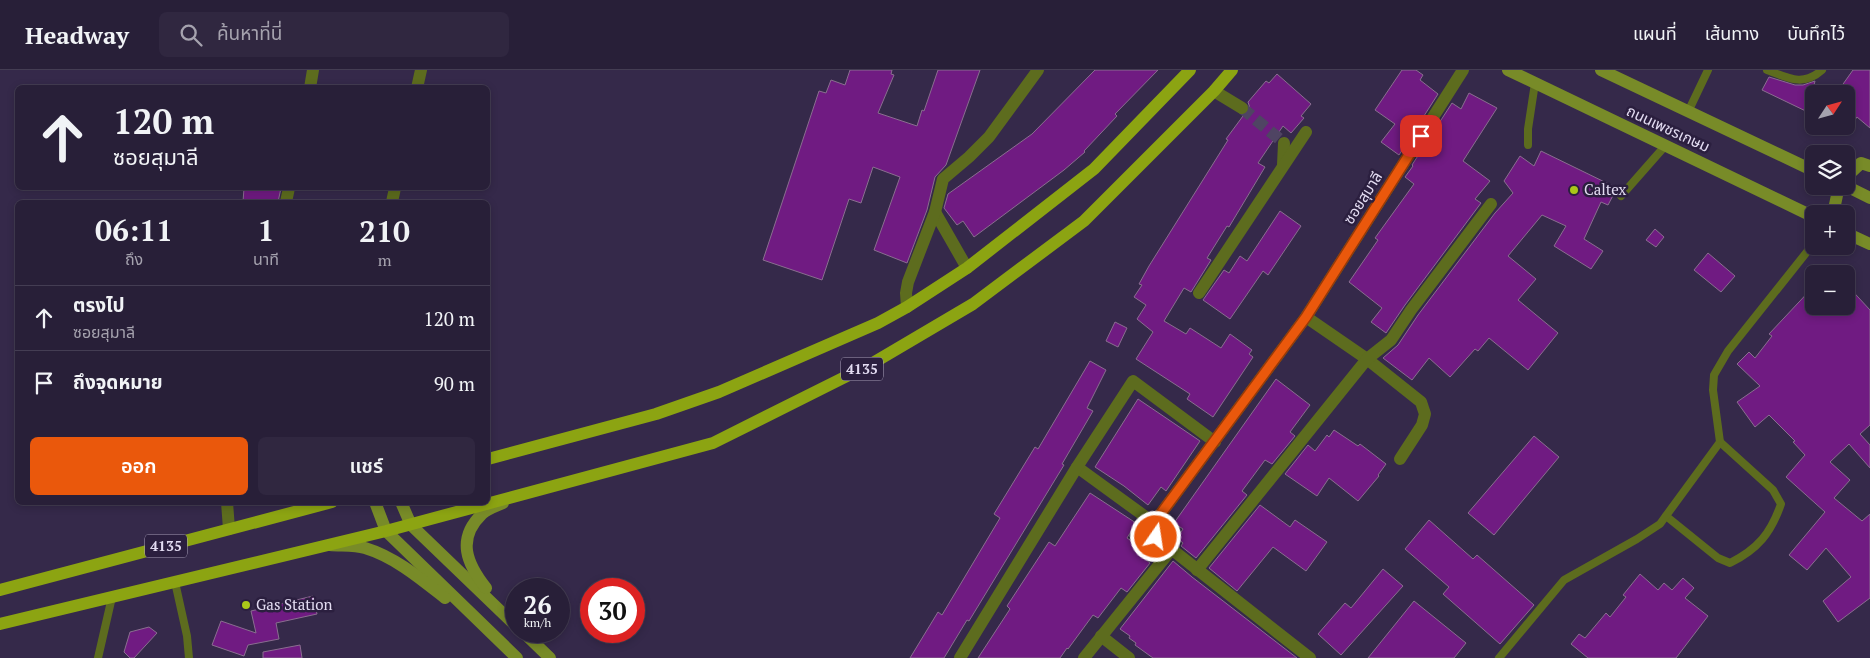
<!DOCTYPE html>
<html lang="th">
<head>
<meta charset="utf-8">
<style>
  :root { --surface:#281f38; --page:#302740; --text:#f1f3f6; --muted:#a5a2ae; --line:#443d53; --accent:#ea580c }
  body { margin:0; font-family:"PT Serif","Noto Sans Thai",serif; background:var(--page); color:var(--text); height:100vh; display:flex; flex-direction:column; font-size:19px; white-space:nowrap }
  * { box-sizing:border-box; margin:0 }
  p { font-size:16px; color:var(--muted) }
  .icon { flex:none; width:28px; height:28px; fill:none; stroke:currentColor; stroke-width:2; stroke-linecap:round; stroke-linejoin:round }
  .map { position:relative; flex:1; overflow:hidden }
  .details { position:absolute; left:15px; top:130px; width:475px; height:305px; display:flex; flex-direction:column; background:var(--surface); border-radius:8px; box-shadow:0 2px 8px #0003,0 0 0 1px var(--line) }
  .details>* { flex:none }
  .banner { position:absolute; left:15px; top:15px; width:475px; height:105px; border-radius:8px; box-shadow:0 2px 8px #0003,0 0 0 1px var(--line); background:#281f38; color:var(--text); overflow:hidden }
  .needle { width:32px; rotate:54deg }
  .buttons { position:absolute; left:1805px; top:15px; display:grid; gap:10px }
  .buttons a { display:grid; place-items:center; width:50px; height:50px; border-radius:8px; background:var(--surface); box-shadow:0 2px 8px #0003,0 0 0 1px var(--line); font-size:25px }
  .speed { position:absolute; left:505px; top:508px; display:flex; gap:10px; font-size:25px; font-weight:700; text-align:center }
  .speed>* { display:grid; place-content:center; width:65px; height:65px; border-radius:50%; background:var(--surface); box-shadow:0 2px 8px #0003,0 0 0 1px var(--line); line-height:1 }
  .speed small { font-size:12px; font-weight:400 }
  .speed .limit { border:8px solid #d22; background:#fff; color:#111 }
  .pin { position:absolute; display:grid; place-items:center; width:42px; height:42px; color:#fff; margin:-21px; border-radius:10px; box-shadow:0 2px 8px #0006 }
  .me { position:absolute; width:55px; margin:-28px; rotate:13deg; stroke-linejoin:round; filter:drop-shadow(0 0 4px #0008) }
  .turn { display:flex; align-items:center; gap:18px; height:105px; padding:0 15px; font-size:22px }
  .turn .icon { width:65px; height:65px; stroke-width:2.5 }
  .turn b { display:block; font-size:35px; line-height:42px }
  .eta { display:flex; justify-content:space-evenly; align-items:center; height:85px; text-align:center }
  .eta b { font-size:30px; font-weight:600; line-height:35px }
  .cta { display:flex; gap:10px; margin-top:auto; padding:10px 15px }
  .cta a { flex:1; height:58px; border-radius:8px; background:var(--accent); color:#fff; font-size:20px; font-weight:600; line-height:58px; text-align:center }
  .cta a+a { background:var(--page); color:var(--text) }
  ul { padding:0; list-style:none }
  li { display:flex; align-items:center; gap:15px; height:65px; padding:0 15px; border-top:1px solid var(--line) }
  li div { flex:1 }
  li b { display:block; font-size:19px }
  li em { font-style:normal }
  header { display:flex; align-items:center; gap:30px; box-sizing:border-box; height:70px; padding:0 25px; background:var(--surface); border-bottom:1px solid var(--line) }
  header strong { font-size:24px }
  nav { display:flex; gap:28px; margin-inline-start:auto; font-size:18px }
  .search { width:350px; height:45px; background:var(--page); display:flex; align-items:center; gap:12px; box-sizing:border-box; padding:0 18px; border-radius:8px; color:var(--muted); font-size:19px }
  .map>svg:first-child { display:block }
  .building { fill:#701b82; stroke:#8a6e90 }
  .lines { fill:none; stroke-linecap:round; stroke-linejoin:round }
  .street-tunnel { stroke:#4f4463; stroke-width:12; stroke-dasharray:12 6; stroke-linecap:butt }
  .lane { stroke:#5d6c1e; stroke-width:8 }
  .street { stroke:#5d6c1e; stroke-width:12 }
  .secondary { stroke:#788b28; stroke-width:12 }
  .primary { stroke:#8ca412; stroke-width:12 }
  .route-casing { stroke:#983908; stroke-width:12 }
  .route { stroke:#ea580c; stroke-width:9 }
  .poi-dot { fill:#aac719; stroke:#2b1f3f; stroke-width:2 }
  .labels { text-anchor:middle; stroke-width:5; stroke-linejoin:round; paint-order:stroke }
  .shield { fill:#2b1f3f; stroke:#aca3bc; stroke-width:1 }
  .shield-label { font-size:14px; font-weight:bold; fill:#e3dcf2 }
  .street-label { font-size:15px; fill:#e3dcf2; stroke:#2b1f3f }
  .poi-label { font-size:15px; fill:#e3dcf2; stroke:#2b1f3f; text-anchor:start }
</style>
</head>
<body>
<header>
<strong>Headway</strong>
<div class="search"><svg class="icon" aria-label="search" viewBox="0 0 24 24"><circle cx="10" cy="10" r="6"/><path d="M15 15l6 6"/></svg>ค้นหาที่นี่</div>
<nav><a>แผนที่</a><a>เส้นทาง</a><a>บันทึกไว้</a></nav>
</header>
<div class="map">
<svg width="1870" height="588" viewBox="0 0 1870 588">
  <rect width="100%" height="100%" fill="#35294a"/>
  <!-- building -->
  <g class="building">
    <path d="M850,0H892L891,4L894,5L878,43L917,56L922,40L924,41L938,0H980L946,95L935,107L927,140L907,193L874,180L900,107L873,97L861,133L849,129L822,210L763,190L819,21L826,23L831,10L845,15Z"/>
    <path d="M1095,0H1158L1115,44L1117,46L1084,81L1085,82L1064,100L974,167L963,151L957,155L944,138L948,124L1032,64Z"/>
    <path d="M1402,0H1416L1423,5L1420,10L1438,24L1399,85L1381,72L1395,54L1375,40Z"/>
    <path d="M1853,0H1870V58L1857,47L1846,62V24H1836Z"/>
    <path d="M1277,4L1311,34L1301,46L1304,48L1291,63L1283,56L1258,93L1265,97L1229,157L1227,156L1207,188L1211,190L1191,222L1184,218L1164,251L1186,264L1190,258L1221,278L1230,264L1252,280L1249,284L1253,287L1213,347L1187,329L1190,324L1136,289L1153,262L1137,249L1146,235L1134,227L1142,215L1139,214L1149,196L1228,70L1226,69L1243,46L1249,42L1250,38L1248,32L1266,11L1269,13Z"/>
    <path d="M1769,7L1795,15H1803L1815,11L1814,15V45L1762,20Z"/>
    <path d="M1469,23L1497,38L1463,91L1490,111L1475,129L1481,133L1405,235L1386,263L1371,252L1382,238L1349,212L1378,170L1375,168L1414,114L1405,107L1413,96L1412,95L1452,33L1461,39Z"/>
    <path d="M1541,81L1617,118L1608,135L1601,132L1584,169L1603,181L1591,199L1554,176L1566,156L1542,145L1508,186L1536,209L1518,230L1558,263L1528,300L1489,268L1478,281L1475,279L1450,307L1429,288L1412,310L1383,288L1398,275L1418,245L1495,143L1513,123L1504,111L1520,86L1534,96Z"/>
    <path d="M244,118H281L278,132H243Z"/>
    <path d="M1280,141L1301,156L1268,205L1263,201L1230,249L1203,230L1224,200L1229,203L1240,186L1247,191Z"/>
    <path d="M1655,159L1664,167L1656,177L1646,170Z"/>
    <path d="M1708,183L1735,206L1721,222L1694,200Z"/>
    <path d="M1846,214L1870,240V355L1860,364L1870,375V398L1849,374L1830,392L1850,410L1834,428L1862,451L1870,444V528L1838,552L1823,531L1851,507L1826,478L1807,500L1789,485L1825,442L1786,407L1805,385L1793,372L1795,371L1769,345L1755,357L1737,332L1760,316L1737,294L1749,282L1755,288L1772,266L1769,264L1814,216V236H1846Z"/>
    <path d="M1115,252L1127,258L1118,277L1106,271Z"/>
    <path d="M1090,291L1106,300L1087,338L1093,341L1062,394L1064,395L969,551L967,550L944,588H910L938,542L942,545L1000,448L994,444L1035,377L1038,379Z"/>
    <path d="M1276,309L1310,335L1290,362L1295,366L1272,394L1265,390L1242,421L1247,425L1196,488L1181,476L1183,473L1177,468L1183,459L1174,453Z"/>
    <path d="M1138,329L1200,371L1166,421L1161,417L1148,435L1124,416L1095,397Z"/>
    <path d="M1334,360L1358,376L1360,374L1386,394L1378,405L1379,406L1358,431L1329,408L1317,426L1285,404L1308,375L1315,381L1327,365L1329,367Z"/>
    <path d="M1534,366L1559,387L1494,465L1468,443Z"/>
    <path d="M1090,423L1136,453L1127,468L1139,476L1135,481L1150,493L1127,522L1121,518L1098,548L1093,545L1068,579L1067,578L1060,588H978L1010,539L1007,536L1049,472L1055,476Z"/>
    <path d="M1260,435L1290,457L1295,450L1327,472L1306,501L1273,477L1237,521L1209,498Z"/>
    <path d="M1429,450L1473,489L1477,485L1534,535L1500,574L1443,524L1449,517L1405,479Z"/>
    <path d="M1173,491L1192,507L1297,588H1153L1135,575L1136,573L1129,568L1130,566L1120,559Z"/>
    <path d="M1383,499L1403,516L1341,585L1318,564L1345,533L1351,538Z"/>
    <path d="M1640,504L1658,520L1664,513L1672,520L1683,508L1694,518L1685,528L1708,546L1676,588H1588L1571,574L1579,564L1585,568L1606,543L1610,547L1626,527L1623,525Z"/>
    <path d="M313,526L317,544L276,553L279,569L248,575L244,586L212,575L221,551L256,563L251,541Z"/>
    <path d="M1414,531L1466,573L1454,588H1368Z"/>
    <path d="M149,557L157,563L134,588H130L124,582L130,562Z"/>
    <path d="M300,575L302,588H263V582Z"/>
  </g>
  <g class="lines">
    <!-- street-tunnel -->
    <path class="street-tunnel" d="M1242,38L1284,73"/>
    <!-- lane -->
    <g class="lane">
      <path d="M1767,0C1788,8 1803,17 1822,0"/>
      <path d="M1688,42L1708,0"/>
      <path d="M1528,75V59L1535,13"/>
      <path d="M1621,126L1665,76"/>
      <path d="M1666,446L1718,488L1730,493C1758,479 1771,463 1781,434L1773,420L1720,372"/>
      <path d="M175,512L187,566L189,588"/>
      <path d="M98,588L112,527"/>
      <path d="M1499,588L1564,510L1637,469L1660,454L1720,372L1713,320L1714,305L1728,281L1814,173"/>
    </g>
    <!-- street -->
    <g class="street">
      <path d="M310,18L313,0"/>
      <path d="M417,18L421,0"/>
      <path d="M1214,21L1242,38"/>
      <path d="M1283,95L1284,73"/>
      <path d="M286,132L289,118"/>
      <path d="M392,132L395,118"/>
      <path d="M935,142L967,198"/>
      <path d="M1199,223L1306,62"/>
      <path d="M907,237L906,223L908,212L935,142L943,109L969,87L989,67L1038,0"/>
      <path d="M1306,247L1367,289L1421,332L1425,344L1422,355L1400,389"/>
      <path d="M1077,397L1154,453"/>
      <path d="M227,432L229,459"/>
      <path d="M1197,500L1367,289L1391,270L1411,240L1491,134"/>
      <path d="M1101,566L1129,588"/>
      <path d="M960,588L1077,397L1133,311L1215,372"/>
      <path d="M1084,588L1171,480"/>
      <path d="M1310,588L1156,467L1154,453L1306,247L1463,0"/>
    </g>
    <!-- secondary -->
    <g class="secondary">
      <path d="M1508,0L1814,147"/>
      <path d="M1601,0L1814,101"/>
      <path d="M1846,107L1861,93L1870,96"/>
      <path d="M1846,116L1870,128"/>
      <path d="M1833,144L1839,116"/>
      <path d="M1846,163L1870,174"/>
      <path d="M375,432L386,461L517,588"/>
      <path d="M401,432L411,455L516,556"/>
      <path d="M330,475C341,476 355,475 365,478C395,487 421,509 445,528"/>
      <path d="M486,518C467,494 456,469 482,444C487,439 496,436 503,433"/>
      <path d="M522,561L550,588"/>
    </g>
    <!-- primary -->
    <g class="primary">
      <path d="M488,389L656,344L719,322L878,253L907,237L967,198L1094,99L1190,0"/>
      <path d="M0,520L332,432"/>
      <path d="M0,554L386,461L713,373L873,293L973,234L1084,151L1214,21L1232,0"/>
    </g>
  </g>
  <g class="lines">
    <defs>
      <path id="route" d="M1156,467L1154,453L1306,247L1421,66"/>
    </defs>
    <!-- route casing -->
    <use href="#route" class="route-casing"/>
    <!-- route -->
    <use href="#route" class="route"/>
  </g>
  <!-- markers -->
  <g class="poi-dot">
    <circle cx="1574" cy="120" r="5"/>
    <circle cx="246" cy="535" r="5"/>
  </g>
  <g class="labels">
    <!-- shield labels -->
    <g class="shield">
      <rect x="841" y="287.5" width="42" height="23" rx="4"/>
      <rect x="145" y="464.5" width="42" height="23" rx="4"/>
    </g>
    <g class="shield-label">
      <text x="862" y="304">4135</text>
      <text x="166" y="481">4135</text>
    </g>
    <!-- street labels -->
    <g class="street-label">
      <text transform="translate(1668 59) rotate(25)" y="5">ถนนเพชรเกษม</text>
      <text transform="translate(1363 128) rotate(-58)" y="5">ซอยสุมาลี</text>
    </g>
    <!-- poi labels -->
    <g class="poi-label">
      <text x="1584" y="125">Caltex</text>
      <text x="256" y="540">Gas Station</text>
    </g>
  </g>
</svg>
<div class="buttons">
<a><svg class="needle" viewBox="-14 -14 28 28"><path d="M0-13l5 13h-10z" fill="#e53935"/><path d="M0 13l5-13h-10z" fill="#a5a2ae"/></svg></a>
<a><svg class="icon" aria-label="layers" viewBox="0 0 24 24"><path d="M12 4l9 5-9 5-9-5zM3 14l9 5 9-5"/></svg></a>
<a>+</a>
<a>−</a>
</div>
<div class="speed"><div>26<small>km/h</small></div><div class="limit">30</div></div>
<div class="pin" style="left:1421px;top:66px;background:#d93025"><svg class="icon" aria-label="arrive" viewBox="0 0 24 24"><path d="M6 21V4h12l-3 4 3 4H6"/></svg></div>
<svg class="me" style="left:1156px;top:467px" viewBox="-20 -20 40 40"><circle r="17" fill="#ea580c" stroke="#fff" stroke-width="3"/><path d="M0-11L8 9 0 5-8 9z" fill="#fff"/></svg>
<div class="banner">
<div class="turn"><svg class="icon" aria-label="ahead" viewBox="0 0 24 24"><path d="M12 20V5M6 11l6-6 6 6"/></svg><div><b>120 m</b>ซอยสุมาลี</div></div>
</div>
<section class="details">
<div class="eta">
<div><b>06:11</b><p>ถึง</p></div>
<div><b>1</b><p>นาที</p></div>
<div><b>210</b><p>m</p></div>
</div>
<ul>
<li><svg class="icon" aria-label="ahead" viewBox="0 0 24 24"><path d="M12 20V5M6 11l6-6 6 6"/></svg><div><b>ตรงไป</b><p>ซอยสุมาลี</p></div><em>120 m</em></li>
<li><svg class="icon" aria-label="arrive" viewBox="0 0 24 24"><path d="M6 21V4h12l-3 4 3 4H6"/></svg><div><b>ถึงจุดหมาย</b></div><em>90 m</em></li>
</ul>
<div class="cta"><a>ออก</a><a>แชร์</a></div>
</section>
</div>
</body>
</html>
